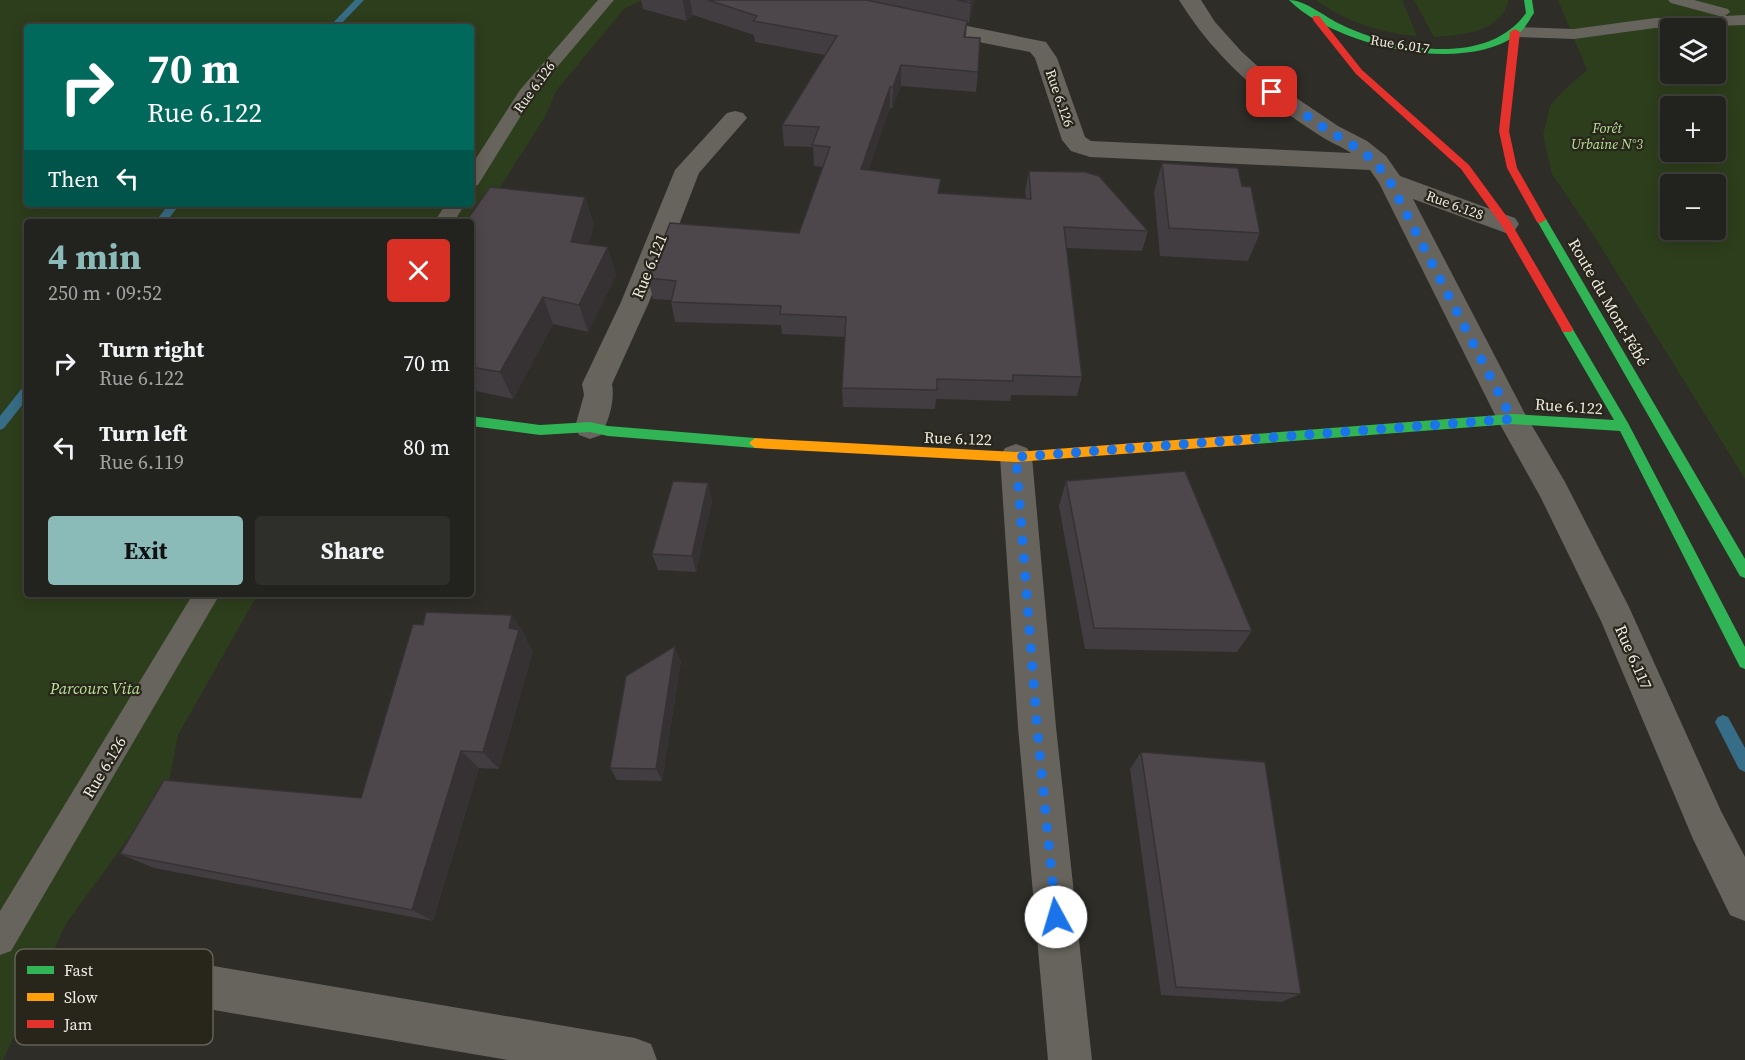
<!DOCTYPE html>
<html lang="en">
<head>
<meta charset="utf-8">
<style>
  :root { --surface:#22221e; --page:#2e2f2b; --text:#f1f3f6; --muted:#a2a4a4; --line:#3f3f3c; --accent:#8bbbb9 }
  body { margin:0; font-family:"Source Serif 4",serif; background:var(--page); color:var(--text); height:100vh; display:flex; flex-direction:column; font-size:22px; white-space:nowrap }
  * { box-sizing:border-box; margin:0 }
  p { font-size:20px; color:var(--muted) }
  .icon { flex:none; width:33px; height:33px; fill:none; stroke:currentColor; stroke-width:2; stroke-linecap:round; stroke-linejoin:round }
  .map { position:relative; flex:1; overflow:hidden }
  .details { position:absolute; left:24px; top:219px; width:450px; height:378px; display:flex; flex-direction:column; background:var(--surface); border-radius:6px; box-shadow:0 3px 15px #0003,0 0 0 2px var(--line) }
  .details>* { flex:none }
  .hud { position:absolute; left:24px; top:24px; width:450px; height:183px; border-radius:6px; box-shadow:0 3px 15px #0003,0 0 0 2px var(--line); background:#00695c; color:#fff; overflow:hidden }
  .controls { position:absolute; left:1660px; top:18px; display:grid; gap:12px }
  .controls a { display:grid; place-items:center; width:66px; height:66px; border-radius:6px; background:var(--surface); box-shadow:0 3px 15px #0003,0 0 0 2px var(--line); font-size:30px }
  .pin { position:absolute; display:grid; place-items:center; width:51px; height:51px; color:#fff; margin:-26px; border-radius:12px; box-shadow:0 3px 9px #0006 }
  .me { position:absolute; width:66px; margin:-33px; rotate:354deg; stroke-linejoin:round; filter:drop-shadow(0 0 4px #0008) }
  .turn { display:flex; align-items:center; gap:21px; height:126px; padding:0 24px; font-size:27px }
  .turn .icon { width:78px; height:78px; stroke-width:2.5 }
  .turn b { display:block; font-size:42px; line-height:51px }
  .then { display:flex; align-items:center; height:57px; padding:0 24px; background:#0003; gap:12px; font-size:22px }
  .round { display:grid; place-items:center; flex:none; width:63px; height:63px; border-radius:6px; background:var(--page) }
  .head { display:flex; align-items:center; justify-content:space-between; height:102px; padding:0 24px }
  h1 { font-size:36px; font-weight:700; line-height:45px; color:var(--accent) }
  .action { display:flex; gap:12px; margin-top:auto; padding:12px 24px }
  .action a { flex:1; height:69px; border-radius:6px; background:var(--accent); color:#111; font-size:24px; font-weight:700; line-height:69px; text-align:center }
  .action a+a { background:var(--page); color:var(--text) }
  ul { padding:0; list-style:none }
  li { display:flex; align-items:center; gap:18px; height:84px; padding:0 24px }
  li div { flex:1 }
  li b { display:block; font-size:22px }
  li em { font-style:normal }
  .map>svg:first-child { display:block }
  .green { fill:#2d3e1c; fill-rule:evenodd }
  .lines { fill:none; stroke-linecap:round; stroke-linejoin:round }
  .stream { fill:#376d86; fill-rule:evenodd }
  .lane { fill:#67645d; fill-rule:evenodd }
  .street { fill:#67645d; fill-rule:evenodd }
  .fast { fill:#30b455; fill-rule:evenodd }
  .slow { fill:#ff9f0a; fill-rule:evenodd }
  .jam { fill:#e5322d; fill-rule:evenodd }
  .wall { fill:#423d40 }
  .shaded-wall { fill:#363234 }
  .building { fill:#4d474b; stroke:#363234; stroke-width:1.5 }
  .route { stroke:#1a73e8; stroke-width:10; stroke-dasharray:0 18 }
  .labels { text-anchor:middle; stroke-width:4.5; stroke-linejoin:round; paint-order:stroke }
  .far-street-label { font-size:14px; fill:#eeece5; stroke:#28251a }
  .far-park-label { font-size:14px; font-style:italic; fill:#b9e198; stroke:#28251a }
  .street-label { font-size:16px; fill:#eeece5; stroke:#28251a }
  .park-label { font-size:16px; font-style:italic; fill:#b9e198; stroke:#28251a }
  .key { fill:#28251a; stroke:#636157; stroke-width:1.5 }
  .key-label { font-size:16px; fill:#eeece5 }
</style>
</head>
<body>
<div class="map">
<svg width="1745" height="1060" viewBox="0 0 1745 1060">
  <rect width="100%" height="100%" fill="#2e2d28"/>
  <!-- green -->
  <g class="green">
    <path d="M0,0H643L625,8L556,91L546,115L471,233V222H27V594H258L178,735L169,782L66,924L3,1060H0ZM27,27H471V204H27Z"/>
    <path d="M1316,0H1402L1417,36C1380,33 1346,22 1316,0Z"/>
    <path d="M1414,0H1509C1500,33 1462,35 1434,37Z"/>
    <path d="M1558,0H1745V479L1596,239L1552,174L1543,135L1550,106L1562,92L1587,70ZM1671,28H1716V74H1671ZM1671,106H1716V152H1671ZM1671,184H1716V230H1671Z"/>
  </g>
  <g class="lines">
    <!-- stream -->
    <g class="stream">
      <path d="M355,0H364L338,27H329Z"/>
      <path d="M169,204H180L166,222H155Z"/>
      <path d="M27,385V399L4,428L0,430V416L23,387Z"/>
      <path d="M1723,715L1728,717L1745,748V772L1739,769L1715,722L1718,717Z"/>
    </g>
    <!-- lane -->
    <g class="lane">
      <path d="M598,0H614L535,93L478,185L471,187V166L520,90Z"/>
      <path d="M1668,0H1694L1728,9L1730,12L1725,16L1745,15V25L1655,28L1574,39L1515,37L1507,32L1515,27L1574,29L1655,18L1719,16L1671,3Z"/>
      <path d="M446,204H465L454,222H434Z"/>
      <path d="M193,594H220L11,951L0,955V911Z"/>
    </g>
    <!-- street -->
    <g class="street">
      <path d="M1179,0H1201L1215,22L1241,51L1280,87L1338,126L1367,141L1386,156L1400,176L1515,218L1519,224L1515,230L1506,233L1413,199L1524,412L1565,482L1629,607L1721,811L1745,857V921L1730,915L1693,839L1601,621L1541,498L1497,419L1379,183L1370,170L1090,157L1071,151L1062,140L1035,58L1030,52L923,31L915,29L912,24L915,19L923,17L1046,42L1057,58L1085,137L1091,141L1351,153C1341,146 1329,142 1319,135C1263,99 1214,57 1179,0Z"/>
      <path d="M735,111L743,113L747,118L699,173L649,302L612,384C615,401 609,420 601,435L590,439L579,435L575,427L584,395L582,384L621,302L675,170L727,113Z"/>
      <path d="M1016,444L1027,448L1032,457L1056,727L1092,1060H1048L1018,727L1000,457L1005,448Z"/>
      <path d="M202,964L635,1038L651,1044L657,1060H508L202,1008L187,1001L180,986L187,971Z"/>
    </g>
    <!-- fast -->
    <g class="fast">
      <path d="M1289,0C1306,0 1326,18 1342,25C1394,50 1487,68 1526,13L1524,0H1532L1534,13C1529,20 1525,29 1517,35C1461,75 1335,46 1289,0Z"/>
      <path d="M1541,215L1546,219L1745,559V578L1740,576L1536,219Z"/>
      <path d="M1567,325L1571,326L1628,423L1745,647V669L1740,667L1620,431L1512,424L1255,444L1249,439L1255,434L1512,414L1614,420L1561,329Z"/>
      <path d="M471,416L540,425L590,422L608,426L755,438L761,443L755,448L608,436L590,432L540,435L471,426Z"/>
    </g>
    <!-- slow -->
    <path class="slow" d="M1255,434L1261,439L1255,444L1016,462L755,448L749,443L755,438L1016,452Z"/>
    <!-- jam -->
    <g class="jam">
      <path d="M1313,16H1319L1362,70L1469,165L1510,221L1573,329L1571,332H1563L1502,226L1461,169L1356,74L1313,20Z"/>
      <path d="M1515,29L1520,32L1509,131L1517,168L1546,219L1541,223L1537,222L1507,168L1499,131L1510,32Z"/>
    </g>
  </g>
  <!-- wall -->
  <g class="wall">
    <path d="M641,0H974L969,23H967L966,37L978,72L976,92L901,86L892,108H890L868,170L940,193L1026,198L1025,191L1029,171L1148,231L1142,251L1066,248L1082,377L1077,396L1011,395L1010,401L936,399L935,409L843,407L842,388L845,337L782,334L781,325L675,322L671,302V300L653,299L648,278L799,233L823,167L814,166L813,147L784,146L782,125L825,55L755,42L754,35L693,15L686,21L643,9Z"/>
    <path d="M1162,163L1242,186L1260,233L1248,261L1160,256L1154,192Z"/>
    <path d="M585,197L594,225L588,245L616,275L588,332L553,324L513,399L471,390V222H467L466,221Z"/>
    <path d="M1066,481L1252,631L1237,652L1085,649L1059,506Z"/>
    <path d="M708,483L712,501L696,572L658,570L652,554Z"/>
    <path d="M423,625L527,637L526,640L533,651L499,769L479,768L433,921L154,868L120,854L361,798Z"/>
    <path d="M681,661L662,781L617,780L610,768Z"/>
    <path d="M1141,752L1301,994L1281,1002L1161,995L1130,769Z"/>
  </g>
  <!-- shaded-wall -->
  <g class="shaded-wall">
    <path d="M683,0H690L693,15L686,21Z"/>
    <path d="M971,0H974L969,23Z"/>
    <path d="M901,65V86L892,108L893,87Z"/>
    <path d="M890,87V108L862,190L861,169Z"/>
    <path d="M585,197L594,225L580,270L571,242Z"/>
    <path d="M608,247L616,275L588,332L579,305Z"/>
    <path d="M543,297L553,324L513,399L500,372Z"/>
    <path d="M708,483L712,501L696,572L692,556Z"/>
    <path d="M512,615L527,637L526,640L533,651L499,769L483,752L509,628Z"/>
    <path d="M675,646L681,661L662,781L656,769Z"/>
    <path d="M461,751L479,768L433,921L412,910Z"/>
  </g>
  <!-- building -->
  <g class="building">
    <path d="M708,0H866L967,21L964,37L980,38L978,72L901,65L893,87H890L861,169L941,179L938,193L1031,199L1029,171L1085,172L1099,176L1148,231L1064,227L1082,377L1013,375V381L937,379V390L842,388L846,317L780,314L781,306L671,302L676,281L648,278L670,223L799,233L830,147L812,145L819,127L782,125L837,36L753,21L757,16Z"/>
    <path d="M957,0H971V3Z"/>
    <path d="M1162,163L1238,168L1242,186L1251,187L1260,233L1169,228Z"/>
    <path d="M490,187L585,197L571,242L608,247L579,305L543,297L500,372L471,367V222L466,221Z"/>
    <path d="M1185,471L1252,631L1094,628L1066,481Z"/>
    <path d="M673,481L708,483L692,556L652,554Z"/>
    <path d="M426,612L512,615L509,628L519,630L483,752L461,751L412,910L120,854L164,780L361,798L413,624L423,625Z"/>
    <path d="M675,646L656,769L610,768L626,676Z"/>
    <path d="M1141,752L1265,762L1301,994L1176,987Z"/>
  </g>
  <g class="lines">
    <!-- route -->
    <path class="route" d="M1056,917L1037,727L1016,457L1512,419L1390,182C1370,152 1356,148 1326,129C1308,117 1290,104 1272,92"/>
  </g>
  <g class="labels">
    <!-- far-street labels -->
    <g class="far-street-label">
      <text transform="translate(1400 44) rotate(9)" y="5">Rue 6.017</text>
      <text transform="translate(534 87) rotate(-54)" y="5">Rue 6.126</text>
      <text transform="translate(1060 98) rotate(71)" y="5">Rue 6.126</text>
      <text transform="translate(1455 205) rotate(20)" y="5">Rue 6.128</text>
    </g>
    <!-- far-park labels -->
    <g class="far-park-label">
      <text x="1607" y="133">Forêt<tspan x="1607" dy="16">Urbaine N°3</tspan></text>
    </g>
    <!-- street labels -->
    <g class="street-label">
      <text transform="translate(649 266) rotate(-68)" y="6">Rue 6.121</text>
      <text transform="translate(1609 302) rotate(60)" y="6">Route du Mont-Fébé</text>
      <text transform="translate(1569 406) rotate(4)" y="6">Rue 6.122</text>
      <text transform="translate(958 438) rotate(2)" y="6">Rue 6.122</text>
      <text transform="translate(1634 657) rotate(66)" y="6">Rue 6.117</text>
      <text transform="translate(104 767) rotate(-59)" y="6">Rue 6.126</text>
    </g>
    <!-- park labels -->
    <g class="park-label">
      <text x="95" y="694">Parcours Vita</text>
    </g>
  </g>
  <!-- legend -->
  <rect x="15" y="949" width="198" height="96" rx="9" class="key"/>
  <rect x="27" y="966" width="27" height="8" fill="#30b455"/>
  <rect x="27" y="993" width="27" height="8" fill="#ff9f0a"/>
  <rect x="27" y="1020" width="27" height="8" fill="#e5322d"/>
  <g class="key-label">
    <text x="64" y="976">Fast</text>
    <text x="64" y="1003">Slow</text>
    <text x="64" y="1030">Jam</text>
  </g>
</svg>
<div class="controls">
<a><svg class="icon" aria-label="layers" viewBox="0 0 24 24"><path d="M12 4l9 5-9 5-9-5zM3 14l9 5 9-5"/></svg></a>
<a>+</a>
<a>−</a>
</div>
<div class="pin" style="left:1272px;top:92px;background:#d93025"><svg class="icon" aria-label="arrive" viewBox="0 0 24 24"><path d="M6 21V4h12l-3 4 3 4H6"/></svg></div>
<svg class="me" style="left:1056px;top:917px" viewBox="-20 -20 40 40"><circle r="19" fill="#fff"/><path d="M0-13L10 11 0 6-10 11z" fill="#1a73e8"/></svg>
<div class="hud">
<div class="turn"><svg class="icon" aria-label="right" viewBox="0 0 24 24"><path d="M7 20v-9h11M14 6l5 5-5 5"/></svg><div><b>70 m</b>Rue 6.122</div></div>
<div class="then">Then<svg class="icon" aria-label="left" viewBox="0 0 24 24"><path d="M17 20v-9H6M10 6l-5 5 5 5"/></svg></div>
</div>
<section class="details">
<div class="head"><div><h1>4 min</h1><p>250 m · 09:52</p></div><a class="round" style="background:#d93025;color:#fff"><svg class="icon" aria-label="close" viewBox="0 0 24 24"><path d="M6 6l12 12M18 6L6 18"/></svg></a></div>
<ul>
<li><svg class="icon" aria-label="right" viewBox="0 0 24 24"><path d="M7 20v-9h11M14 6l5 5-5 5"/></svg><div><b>Turn right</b><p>Rue 6.122</p></div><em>70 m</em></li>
<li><svg class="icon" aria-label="left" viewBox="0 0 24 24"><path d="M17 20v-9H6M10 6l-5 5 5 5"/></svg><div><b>Turn left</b><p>Rue 6.119</p></div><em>80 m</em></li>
</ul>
<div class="action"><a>Exit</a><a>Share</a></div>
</section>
</div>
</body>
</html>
